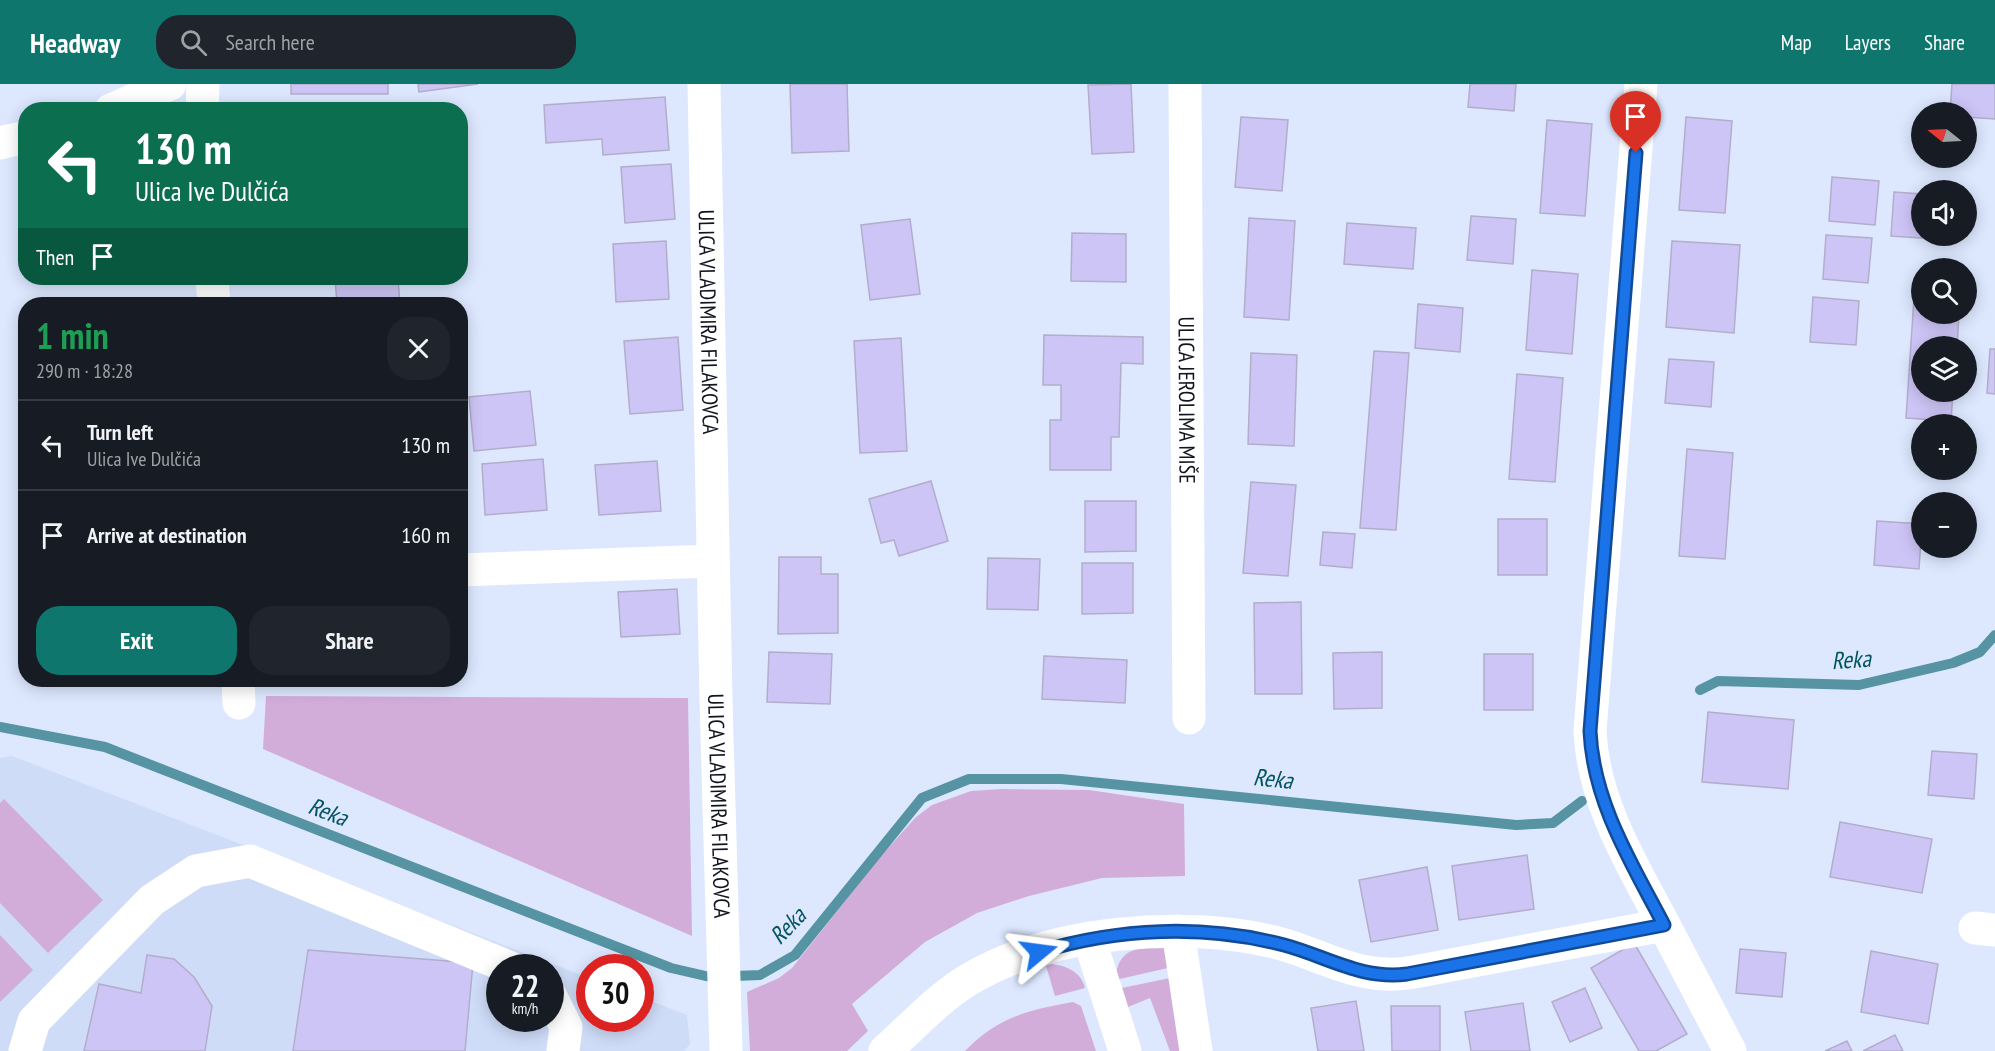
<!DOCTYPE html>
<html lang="en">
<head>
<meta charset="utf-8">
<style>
  :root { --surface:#171b24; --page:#20242c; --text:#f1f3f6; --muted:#9ea1a6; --line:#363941; --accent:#0f766e }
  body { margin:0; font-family:"PT Sans Narrow",sans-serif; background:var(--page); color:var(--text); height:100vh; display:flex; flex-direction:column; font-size:22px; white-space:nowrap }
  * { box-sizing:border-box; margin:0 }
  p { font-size:20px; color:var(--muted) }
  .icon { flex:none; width:33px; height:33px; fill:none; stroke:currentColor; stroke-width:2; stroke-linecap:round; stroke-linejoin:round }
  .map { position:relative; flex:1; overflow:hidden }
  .details { position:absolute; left:18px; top:213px; width:450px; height:390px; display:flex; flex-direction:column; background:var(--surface); border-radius:24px; box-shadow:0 3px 15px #0003 }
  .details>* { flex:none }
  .guide { position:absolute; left:18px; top:18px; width:450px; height:183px; border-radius:24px; box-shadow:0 3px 15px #0003; background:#0b6e4f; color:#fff; overflow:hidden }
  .needle { width:39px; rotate:288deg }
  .tools { position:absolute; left:1911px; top:18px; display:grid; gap:12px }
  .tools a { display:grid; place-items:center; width:66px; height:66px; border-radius:50%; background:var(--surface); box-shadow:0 3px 15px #0003; font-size:30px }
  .speed { position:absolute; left:486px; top:870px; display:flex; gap:12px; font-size:30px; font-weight:700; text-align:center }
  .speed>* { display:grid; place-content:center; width:78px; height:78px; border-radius:50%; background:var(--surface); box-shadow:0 3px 15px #0003; line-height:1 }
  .speed small { font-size:15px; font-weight:400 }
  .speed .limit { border:9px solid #d22; background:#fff; color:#111 }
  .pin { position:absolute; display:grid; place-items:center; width:51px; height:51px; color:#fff; margin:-62px -26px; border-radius:50% 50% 50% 0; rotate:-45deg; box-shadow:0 0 6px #0007 }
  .pin .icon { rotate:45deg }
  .me { position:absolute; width:66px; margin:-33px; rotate:74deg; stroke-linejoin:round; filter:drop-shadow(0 0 4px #0008) }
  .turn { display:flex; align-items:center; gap:21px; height:126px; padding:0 18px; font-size:27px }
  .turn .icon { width:78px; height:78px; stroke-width:2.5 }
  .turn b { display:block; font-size:42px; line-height:51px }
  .then { display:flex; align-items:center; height:57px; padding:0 18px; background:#0003; gap:12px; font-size:22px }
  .round { display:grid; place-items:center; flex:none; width:63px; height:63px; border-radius:24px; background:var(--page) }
  .summary { display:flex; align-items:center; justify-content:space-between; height:102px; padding:0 18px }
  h1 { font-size:36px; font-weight:700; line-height:45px; color:#1e9e55 }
  .button { display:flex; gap:12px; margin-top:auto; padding:12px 18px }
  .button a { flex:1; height:69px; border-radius:24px; background:var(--accent); color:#fff; font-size:24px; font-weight:700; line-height:69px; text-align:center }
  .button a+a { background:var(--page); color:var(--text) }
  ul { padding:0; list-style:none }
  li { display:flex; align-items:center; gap:18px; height:90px; padding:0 18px; border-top:2px solid var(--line) }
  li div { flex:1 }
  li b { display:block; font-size:22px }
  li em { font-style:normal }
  header { display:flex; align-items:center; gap:36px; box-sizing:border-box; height:84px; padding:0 30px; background:var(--accent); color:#fff }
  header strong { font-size:28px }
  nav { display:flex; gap:33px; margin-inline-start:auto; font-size:21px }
  .search { width:420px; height:54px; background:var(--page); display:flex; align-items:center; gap:15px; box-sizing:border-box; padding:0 21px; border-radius:24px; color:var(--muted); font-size:22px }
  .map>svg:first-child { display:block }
  .built { fill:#cfdcf8; fill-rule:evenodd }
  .green { fill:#d2adda }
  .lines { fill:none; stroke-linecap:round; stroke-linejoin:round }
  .stream { stroke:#5694a3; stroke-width:10 }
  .building { fill:#cec5f7; stroke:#b2adca; stroke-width:1.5 }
  .minor { stroke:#fff; stroke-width:33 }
  .route-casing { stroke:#114b97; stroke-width:15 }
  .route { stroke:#1a73e8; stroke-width:10 }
  .labels { text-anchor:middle; stroke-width:4.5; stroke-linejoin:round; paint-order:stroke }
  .street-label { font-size:22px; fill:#11151f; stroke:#dde8ff }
  .water-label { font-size:24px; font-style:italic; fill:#045561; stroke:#dde8ff }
</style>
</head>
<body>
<header>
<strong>Headway</strong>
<div class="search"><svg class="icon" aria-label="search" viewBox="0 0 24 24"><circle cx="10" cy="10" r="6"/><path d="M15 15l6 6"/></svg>Search here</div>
<nav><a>Map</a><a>Layers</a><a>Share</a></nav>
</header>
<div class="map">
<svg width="1995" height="967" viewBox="0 0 1995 967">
  <rect width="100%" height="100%" fill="#dde8ff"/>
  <!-- built -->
  <path class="built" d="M12,672L589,894L590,934H640L641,913L687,931L690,960L684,967H0V674ZM500,884H550V934H500Z"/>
  <!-- green -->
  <g class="green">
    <path d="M266,612L688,614L692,852L263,665Z"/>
    <path d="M1002,705L1089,706L1184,720L1185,792L1102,794L1029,812L977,829L925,858L852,920L868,947L847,967H750L747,908L779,894L792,884L881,772L916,733L932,721L971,707Z"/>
    <path d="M4,715L103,816L48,869L0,819V719Z"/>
    <path d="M0,851L33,886L0,918Z"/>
    <path d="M1164,863L1168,884L1115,896C1119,862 1136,865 1164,863Z"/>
    <path d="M1052,880C1067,882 1081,888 1085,904L1055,912L1046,882Z"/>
    <path d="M1170,894L1183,967H1170L1150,914L1128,923L1117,905Z"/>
    <path d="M1073,918L1081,922L1096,967H965C998,933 1028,926 1073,918Z"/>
  </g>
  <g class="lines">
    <!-- stream -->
    <g class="stream">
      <path d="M1700,606L1718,597L1859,601L1953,579L1980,568L1995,551"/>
      <path d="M0,643L105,663L671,884L710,893L760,891L795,871L922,714L969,695H1061L1516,741L1553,739L1582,717"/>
    </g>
  </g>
  <!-- building -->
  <g class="building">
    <rect x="291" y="0" width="97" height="10"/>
    <path d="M418,0H478L419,8Z"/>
    <path d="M790,0H847L849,67L792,69Z"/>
    <path d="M1131,0L1134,68L1092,70L1088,1Z"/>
    <path d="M1470,0H1516L1514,27L1468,23Z"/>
    <path d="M1952,0H1995V35L1966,33V28H1950Z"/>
    <path d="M665,13L669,66L603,71L602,55L546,59L544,21Z"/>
    <path d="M1241,33L1288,36L1282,107L1235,103Z"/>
    <path d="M1686,33L1732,37L1725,129L1679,126Z"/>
    <path d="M1547,36L1592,40L1585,132L1540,129Z"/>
    <path d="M671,80L675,135L625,139L621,83Z"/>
    <path d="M1832,93L1879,97L1875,141L1829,137Z"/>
    <path d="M1894,108L1922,110V152H1937L1936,155L1891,152Z"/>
    <path d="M1471,132L1516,135L1513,180L1467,176Z"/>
    <path d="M1249,134L1295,137L1289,236L1244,233Z"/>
    <path d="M910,135L920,210L870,216L861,141Z"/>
    <path d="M1347,139L1416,144L1413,185L1344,180Z"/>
    <path d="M1072,149L1126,150V198L1071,197Z"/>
    <path d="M1826,151L1872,154L1868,199L1823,195Z"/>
    <path d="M666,157L669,215L616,218L613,160Z"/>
    <path d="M1672,157L1740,161L1734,249L1666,243Z"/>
    <path d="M1532,186L1578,190L1572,270L1526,266Z"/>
    <path d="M335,194H398L400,220H337Z"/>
    <path d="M1813,213L1859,217L1856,261L1810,258Z"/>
    <path d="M1914,214L1922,215V230H1959L1957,262H1922V308H1953L1951,337L1906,334Z"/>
    <path d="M1418,220L1463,224L1460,268L1415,264Z"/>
    <path d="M1044,251L1143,253V280L1121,279L1119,353H1111V386H1050V336H1061V301H1043Z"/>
    <path d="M678,253L683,326L630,330L624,257Z"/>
    <path d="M901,254L907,367L860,369L854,257Z"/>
    <path d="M1990,265H1995V310L1987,309Z"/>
    <path d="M1374,267L1409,269L1396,446L1360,444Z"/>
    <path d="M1251,269L1297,271L1294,362L1248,360Z"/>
    <path d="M1669,275L1714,278L1711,323L1665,319Z"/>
    <path d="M1517,290L1563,294L1555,398L1509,395Z"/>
    <path d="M530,307L536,361L474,367L469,313Z"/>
    <path d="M1687,365L1733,369L1725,475L1679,472Z"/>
    <path d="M543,375L547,426L485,431L482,380Z"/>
    <path d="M657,377L661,427L599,431L595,381Z"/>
    <path d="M931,397L948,457L899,472L894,456L881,459L869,415Z"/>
    <path d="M1251,398L1296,401L1288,492L1243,489Z"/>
    <path d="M1085,417H1136V467L1085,468Z"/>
    <rect x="1498" y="435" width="49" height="56"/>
    <path d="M1877,437L1922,440L1919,485L1874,481Z"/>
    <path d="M1323,448L1355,450L1352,484L1320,481Z"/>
    <path d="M779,473H821V490H838V549L778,550Z"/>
    <path d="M988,474L1040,475L1038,526L987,525Z"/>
    <path d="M1082,479H1133V529L1082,530Z"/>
    <path d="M677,505L680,550L621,553L618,508Z"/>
    <path d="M1301,518L1302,610H1255L1254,519Z"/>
    <path d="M769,568L832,570L830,620L767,618Z"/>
    <path d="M1382,568V624L1334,625L1333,569Z"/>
    <rect x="1484" y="570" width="49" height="56"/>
    <path d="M1044,572L1127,576L1125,619L1042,615Z"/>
    <path d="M1708,628L1794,636L1788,705L1702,698Z"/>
    <path d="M1932,667L1977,670L1974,715L1928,711Z"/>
    <path d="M1840,738L1932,755L1922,809L1830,793Z"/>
    <path d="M1527,771L1534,825L1459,836L1452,782Z"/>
    <path d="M1427,783L1438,846L1371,858L1359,796Z"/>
    <path d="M1634,859L1687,950L1656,967H1639L1591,884Z"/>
    <path d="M1740,865L1786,869L1782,913L1736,909Z"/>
    <path d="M308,866L473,879L465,967H293Z"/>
    <path d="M1871,867L1938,880L1928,940L1861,928Z"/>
    <path d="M147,871L174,875L194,893L212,922L205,967H84L99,900L141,909Z"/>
    <path d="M1585,904L1602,944L1570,958L1552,918Z"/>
    <path d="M1356,917L1364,967H1318L1311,924Z"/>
    <path d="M1523,919L1530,967H1471L1465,928Z"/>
    <path d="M1391,922H1440V967H1392Z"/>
    <path d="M1895,951L1903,967H1863Z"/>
    <path d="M1847,957L1852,967H1825Z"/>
  </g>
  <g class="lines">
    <!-- minor -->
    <g class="minor">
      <path id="s1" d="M704,0L716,616L726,967"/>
      <path id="s2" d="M1185,0L1189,634"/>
      <path d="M1641,0L1590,647C1593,718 1632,780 1664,841"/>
      <path d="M111,26L170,0"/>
      <path d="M202,26L203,0"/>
      <path d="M0,59L26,53"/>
      <path d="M212,194L214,220"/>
      <path d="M460,486L712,477"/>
      <path d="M238,596L239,619"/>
      <path d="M1975,844L1995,846"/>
      <path d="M1178,847L1196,967"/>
      <path d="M1089,854L1125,967"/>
      <path d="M550,911L566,943L563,967"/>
      <path d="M25,967L34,937L152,816L196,787L250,777L511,884"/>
      <path d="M885,967C912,943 937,915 968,896C1049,847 1183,836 1274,858C1326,871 1358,898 1414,888L1664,841L1730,967"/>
    </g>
  </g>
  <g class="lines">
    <defs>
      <path id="route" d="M1039,868C1118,844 1203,840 1284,861C1326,872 1361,896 1407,890L1664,841C1632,780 1593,718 1590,647L1636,69"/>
    </defs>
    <!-- route casing -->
    <use href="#route" class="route-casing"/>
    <!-- route -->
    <use href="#route" class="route"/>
  </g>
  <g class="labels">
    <!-- street labels -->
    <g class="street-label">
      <text dy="8" stroke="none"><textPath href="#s1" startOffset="238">ULICA VLADIMIRA FILAKOVCA</textPath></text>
      <text dy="8" stroke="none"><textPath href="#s2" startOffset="316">ULICA JEROLIMA MIŠE</textPath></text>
      <text dy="8" stroke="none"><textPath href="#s1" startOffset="722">ULICA VLADIMIRA FILAKOVCA</textPath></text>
    </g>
    <!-- water labels -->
    <g class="water-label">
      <text transform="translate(1851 576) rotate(-4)" y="8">Reka</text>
      <text transform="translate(1273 695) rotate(6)" y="8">Reka</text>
      <text transform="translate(328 728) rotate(21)" y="8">Reka</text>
      <text transform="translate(788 842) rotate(-46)" y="8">Reka</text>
    </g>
  </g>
</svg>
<div class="tools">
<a><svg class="needle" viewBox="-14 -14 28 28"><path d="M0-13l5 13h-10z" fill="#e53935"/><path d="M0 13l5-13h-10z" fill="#9ea1a6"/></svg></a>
<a><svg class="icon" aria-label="sound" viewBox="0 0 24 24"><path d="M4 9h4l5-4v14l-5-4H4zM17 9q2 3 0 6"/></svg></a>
<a><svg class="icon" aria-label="search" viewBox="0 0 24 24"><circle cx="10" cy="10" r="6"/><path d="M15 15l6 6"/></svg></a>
<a><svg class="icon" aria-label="layers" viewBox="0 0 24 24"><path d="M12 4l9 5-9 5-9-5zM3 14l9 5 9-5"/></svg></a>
<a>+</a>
<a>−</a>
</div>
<div class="speed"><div>22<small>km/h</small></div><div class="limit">30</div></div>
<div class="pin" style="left:1636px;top:69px;background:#d93025"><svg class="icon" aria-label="arrive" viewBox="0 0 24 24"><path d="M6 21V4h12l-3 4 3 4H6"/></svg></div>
<svg class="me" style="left:1039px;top:868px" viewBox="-20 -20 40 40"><path d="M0-17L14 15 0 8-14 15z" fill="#1a73e8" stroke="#fff" stroke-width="4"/></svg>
<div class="guide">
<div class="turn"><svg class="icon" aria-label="left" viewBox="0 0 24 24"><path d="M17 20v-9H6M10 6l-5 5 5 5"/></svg><div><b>130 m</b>Ulica Ive Dulčića</div></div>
<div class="then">Then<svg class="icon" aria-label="arrive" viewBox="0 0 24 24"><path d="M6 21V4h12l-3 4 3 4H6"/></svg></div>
</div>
<section class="details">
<div class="summary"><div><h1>1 min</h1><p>290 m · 18:28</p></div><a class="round"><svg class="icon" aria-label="close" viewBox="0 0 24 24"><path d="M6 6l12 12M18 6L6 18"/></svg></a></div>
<ul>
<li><svg class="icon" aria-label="left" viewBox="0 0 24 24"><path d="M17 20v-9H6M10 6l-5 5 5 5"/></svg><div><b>Turn left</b><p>Ulica Ive Dulčića</p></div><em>130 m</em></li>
<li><svg class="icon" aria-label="arrive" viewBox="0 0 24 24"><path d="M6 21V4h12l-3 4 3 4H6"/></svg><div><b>Arrive at destination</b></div><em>160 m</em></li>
</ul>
<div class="button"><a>Exit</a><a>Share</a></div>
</section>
</div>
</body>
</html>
